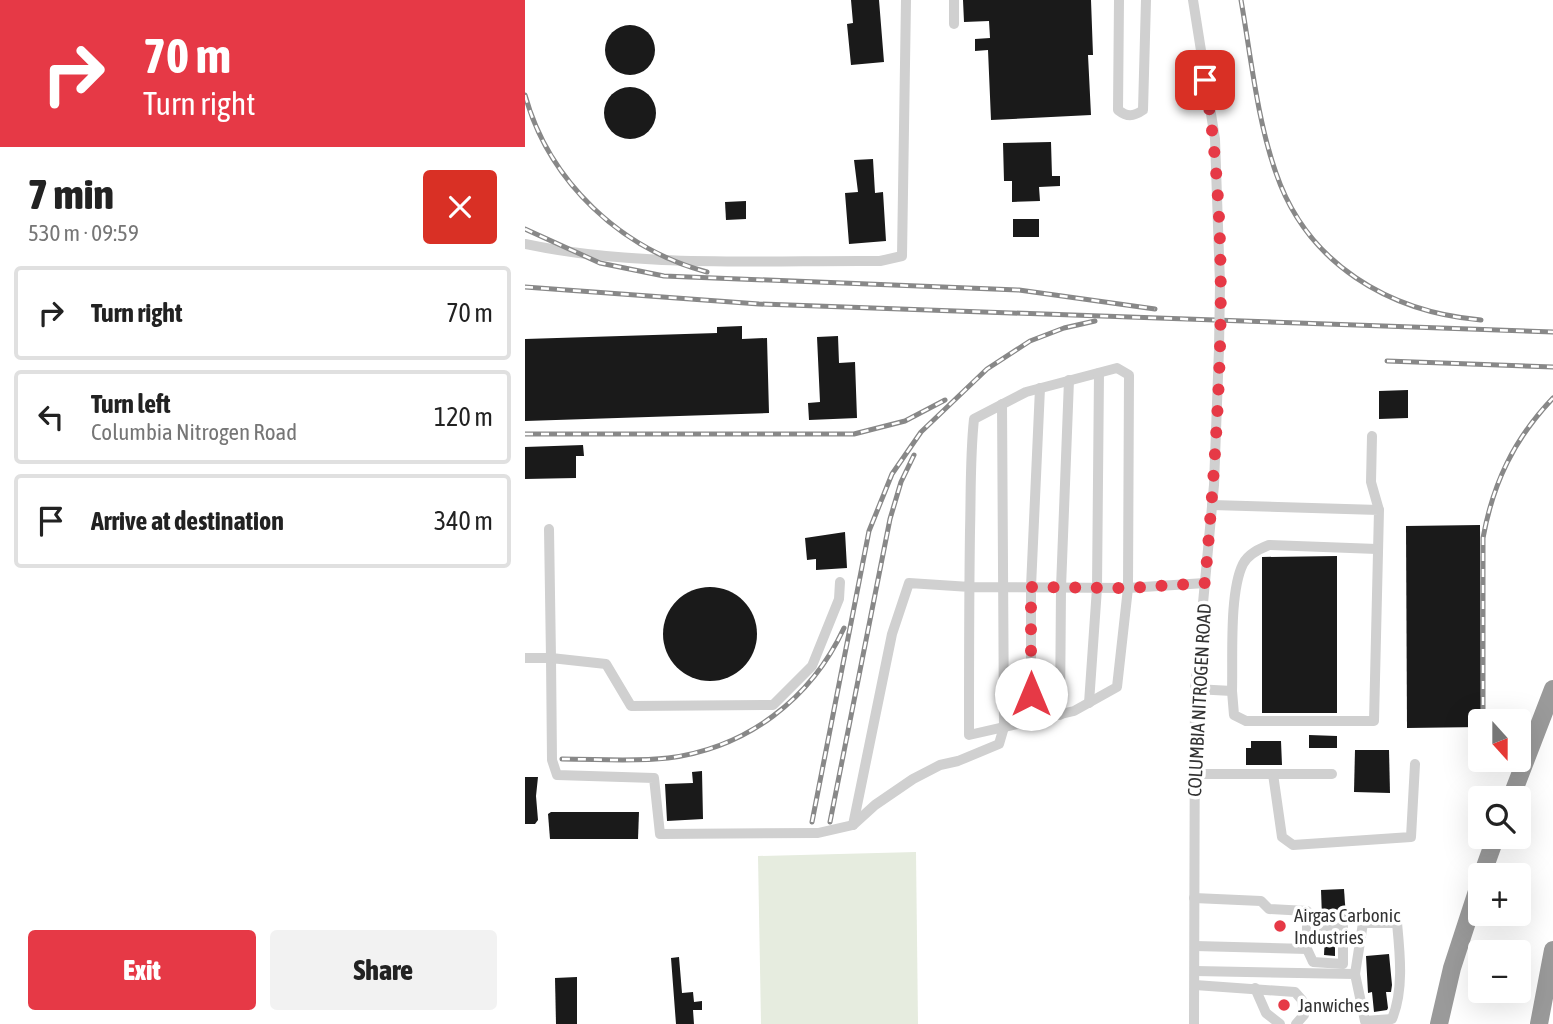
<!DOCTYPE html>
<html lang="en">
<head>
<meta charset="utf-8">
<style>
  :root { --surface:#fff; --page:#f2f2f2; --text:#222; --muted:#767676; --line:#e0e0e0; --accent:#e63946 }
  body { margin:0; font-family:"Asap Condensed",sans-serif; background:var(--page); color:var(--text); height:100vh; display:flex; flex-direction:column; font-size:26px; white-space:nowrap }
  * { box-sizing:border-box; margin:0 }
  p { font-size:23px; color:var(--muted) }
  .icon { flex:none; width:38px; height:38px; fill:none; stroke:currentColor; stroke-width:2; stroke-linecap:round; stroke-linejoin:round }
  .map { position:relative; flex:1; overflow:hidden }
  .details { display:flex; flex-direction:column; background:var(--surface); width:525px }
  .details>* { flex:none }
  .top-card { background:#e63946; color:#fff; overflow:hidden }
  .needle { width:46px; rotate:159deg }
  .buttons { position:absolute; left:943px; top:709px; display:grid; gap:14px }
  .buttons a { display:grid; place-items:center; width:63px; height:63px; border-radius:7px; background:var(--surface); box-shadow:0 7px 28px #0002; font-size:35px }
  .pin { position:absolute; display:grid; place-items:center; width:60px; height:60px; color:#fff; margin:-30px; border-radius:14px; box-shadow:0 4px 10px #0006 }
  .me { position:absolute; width:77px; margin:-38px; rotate:0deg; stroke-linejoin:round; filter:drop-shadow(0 0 5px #0008) }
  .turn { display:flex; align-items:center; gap:24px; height:147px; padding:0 28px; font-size:32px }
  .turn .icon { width:91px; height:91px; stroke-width:2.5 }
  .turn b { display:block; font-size:49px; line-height:60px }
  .round { display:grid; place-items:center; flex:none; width:74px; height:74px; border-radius:7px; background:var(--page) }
  .summary { display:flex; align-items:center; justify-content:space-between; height:119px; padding:0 28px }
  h1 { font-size:42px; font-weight:800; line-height:52px }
  .action { display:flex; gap:14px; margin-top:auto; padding:14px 28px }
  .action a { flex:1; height:80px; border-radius:7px; background:var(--accent); color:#fff; font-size:28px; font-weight:800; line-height:80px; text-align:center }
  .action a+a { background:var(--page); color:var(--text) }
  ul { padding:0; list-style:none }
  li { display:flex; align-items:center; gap:21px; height:94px; margin:0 14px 10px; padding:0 14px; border:4px solid var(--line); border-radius:7px }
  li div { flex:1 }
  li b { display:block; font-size:26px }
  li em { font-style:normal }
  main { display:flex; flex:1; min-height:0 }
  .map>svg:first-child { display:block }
  .green { fill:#e6ecdf }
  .building { fill:#1a1a1a }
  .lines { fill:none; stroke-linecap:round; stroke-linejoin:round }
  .minor { stroke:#d0d0d0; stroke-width:10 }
  .highway { stroke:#9a9a9a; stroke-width:18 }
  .rail-casing { stroke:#888; stroke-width:5 }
  .rail { stroke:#fff; stroke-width:2.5; stroke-dasharray:8; stroke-linecap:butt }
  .minor-bridge { stroke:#d0d0d0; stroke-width:10 }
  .route { stroke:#e63946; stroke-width:12; stroke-dasharray:0 21.6 }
  .poi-dot { fill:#e63946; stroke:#fff; stroke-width:2.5 }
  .labels { text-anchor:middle; stroke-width:7; stroke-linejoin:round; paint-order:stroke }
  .street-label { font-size:19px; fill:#333; stroke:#fff }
  .poi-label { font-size:19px; fill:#333; stroke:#fff; text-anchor:start }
</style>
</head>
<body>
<main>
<section class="details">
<div class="top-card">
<div class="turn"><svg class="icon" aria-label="right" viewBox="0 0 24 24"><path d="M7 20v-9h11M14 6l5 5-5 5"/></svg><div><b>70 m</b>Turn right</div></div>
</div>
<div class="summary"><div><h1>7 min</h1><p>530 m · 09:59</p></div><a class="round" style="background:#d93025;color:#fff"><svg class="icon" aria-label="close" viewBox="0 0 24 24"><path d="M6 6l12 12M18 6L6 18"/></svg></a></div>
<ul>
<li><svg class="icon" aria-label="right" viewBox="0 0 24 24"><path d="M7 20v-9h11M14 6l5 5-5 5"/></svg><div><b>Turn right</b></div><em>70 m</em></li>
<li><svg class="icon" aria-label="left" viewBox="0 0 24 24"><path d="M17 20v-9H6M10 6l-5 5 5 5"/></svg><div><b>Turn left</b><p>Columbia Nitrogen Road</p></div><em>120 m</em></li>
<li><svg class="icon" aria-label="arrive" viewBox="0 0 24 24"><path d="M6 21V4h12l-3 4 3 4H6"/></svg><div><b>Arrive at destination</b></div><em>340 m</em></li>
</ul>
<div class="action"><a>Exit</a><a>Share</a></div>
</section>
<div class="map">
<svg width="1028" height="1024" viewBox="0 0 1028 1024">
  <rect width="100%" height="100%" fill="#fff"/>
  <!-- green -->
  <path class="green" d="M391,852L393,1024H236L233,856Z"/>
  <!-- building -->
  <g class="building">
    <path d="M326,0H354L359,62L326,65L322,24L328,23Z"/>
    <path d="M438,0H566L568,55H563L566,115L466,120L463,50L450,51V39L465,38L464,21L439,22Z"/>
    <circle cx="105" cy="50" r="25"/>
    <circle cx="105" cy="113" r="26"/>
    <path d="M526,142L527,176H535V186L514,187L515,201L487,202V181H479L478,143Z"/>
    <path d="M348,159L350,193L358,192L361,241L324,244L320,193L333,192L329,160Z"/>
    <path d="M221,201V219L201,220L200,202Z"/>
    <rect x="488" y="219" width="26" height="18"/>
    <path d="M217,326V339L242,338L244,413L0,421V339L192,333V327Z"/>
    <path d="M313,336L314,363L330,362L332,418L284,420L283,403L295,402L292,337Z"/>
    <path d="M883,390V418L854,419V391Z"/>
    <path d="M58,445L59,456H51V478L0,479V447Z"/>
    <path d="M955,525L956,727L882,728L881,526Z"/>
    <path d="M320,532L322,568L291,570V559L282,560L280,538Z"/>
    <path d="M812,556V713H737V557Z"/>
    <circle cx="185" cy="634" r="47"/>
    <path d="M784,735L812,736V748H784Z"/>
    <path d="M726,741H756L757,765H721V748H726Z"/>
    <path d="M830,750H864L865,793L829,792Z"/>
    <path d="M177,771L178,819L142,821L140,784L168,783L167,772Z"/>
    <path d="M0,777H13L11,796L13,820L10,824H0Z"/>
    <path d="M26,812H114L113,839H25L23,814Z"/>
    <path d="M819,889L821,918L800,919L797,917L796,890Z"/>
    <path d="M800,935H810V956L799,955Z"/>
    <path d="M864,954L867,985L866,992H861L863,1008L862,1010L849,1012L847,992L843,993L841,956Z"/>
    <path d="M154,957L157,993L168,992L169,1002L177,1001V1010H168L169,1024H151L146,958Z"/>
    <path d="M52,977V1024H31L30,978Z"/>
  </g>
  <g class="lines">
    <!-- minor -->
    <g class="minor">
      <path d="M594,0L593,110C602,117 608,117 618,110L621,0"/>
      <path d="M668,0L690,139L695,284"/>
      <path d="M429,24V0"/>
      <path d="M0,244C112,268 240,260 355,261L377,256L381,0"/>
      <path d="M847,436L846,482L854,510"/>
      <path d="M687,505L854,510L849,721H721L709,715L707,691"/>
      <path d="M315,582L314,599L287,666L248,705L106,706L81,664L26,658L27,760L32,775L129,778L135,834L293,833L328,825L367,634L384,583L445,587L603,588L604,375L592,368L501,392L449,419C445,456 446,494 445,531C444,599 444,667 444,735L549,711L592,687L603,588L680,583"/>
      <path d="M0,658H26L24,529"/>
      <path d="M670,689L707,691C708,658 704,592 718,564C723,554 734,549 744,545L852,549"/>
      <path d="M564,703L572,588L574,373"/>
      <path d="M535,715L536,588L544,380"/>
      <path d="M506,721V587L515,388"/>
      <path d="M669,774H807"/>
      <path d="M748,774L757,837L768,845L886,837L890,764"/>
      <path d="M328,825L350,805L388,779L415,765L433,761L474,744L479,727L477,404"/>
      <path d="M669,898L736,901L744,909L782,911V949L670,946"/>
      <path d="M782,949L788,962L818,964V927H782"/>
      <path d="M670,971L830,974L840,1021L867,1019C879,990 875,954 872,923H838L830,974"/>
      <path d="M670,985L770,992L777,1000L779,1015L771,1024"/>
      <path d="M730,988L741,1013L755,1024"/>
      <path d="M669,1024L670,689L689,485L694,349"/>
    </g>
    <!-- highway -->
    <g class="highway">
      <path d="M986,798L1028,689"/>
      <path d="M957,875L971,836"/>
      <path d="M914,1024L927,968L956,879"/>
      <path d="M1014,1024L1028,950"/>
    </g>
    <defs>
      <g id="rail">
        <path d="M716,0C726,57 732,119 751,173C782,264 864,312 956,320"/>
        <path d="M0,95C24,182 96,249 182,272"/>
        <path d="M0,229L75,263L139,276L494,290L630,309"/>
        <path d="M0,287L234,304L1028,332"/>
        <path d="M862,361L1028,367"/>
        <path d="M0,434H329L380,421L420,400"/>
        <path d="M958,721V538C968,483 989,439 1028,398"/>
        <path d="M37,759C72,759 109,762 143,758C222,748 286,699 319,628"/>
        <path d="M287,822L344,531L367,474L396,432L462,369L505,341L539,328L570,321"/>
        <path d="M305,822L365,519L376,482L389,455"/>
      </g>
    </defs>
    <!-- rail casing -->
    <use href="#rail" class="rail-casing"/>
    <!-- rail -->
    <use href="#rail" class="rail"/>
    <!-- minor-bridge -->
    <path class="minor-bridge" d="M694,349L695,284"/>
  </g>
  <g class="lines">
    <!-- route -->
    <path class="route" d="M506,694V587L603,588L680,583C694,416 707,246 680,80"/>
  </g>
  <!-- markers -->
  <g class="poi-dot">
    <circle cx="755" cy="926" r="7"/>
    <circle cx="759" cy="1005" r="7"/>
  </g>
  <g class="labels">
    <!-- street labels -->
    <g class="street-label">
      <text transform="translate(674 700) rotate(-87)" y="7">COLUMBIA NITROGEN ROAD</text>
    </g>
    <!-- poi labels -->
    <g class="poi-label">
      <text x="769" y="922">Airgas Carbonic<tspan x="769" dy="22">Industries</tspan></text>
      <text x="773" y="1012">Janwiches</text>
    </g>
  </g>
</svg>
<div class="buttons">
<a><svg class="needle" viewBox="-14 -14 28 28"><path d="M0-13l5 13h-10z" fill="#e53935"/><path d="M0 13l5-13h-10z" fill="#767676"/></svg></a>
<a><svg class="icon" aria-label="search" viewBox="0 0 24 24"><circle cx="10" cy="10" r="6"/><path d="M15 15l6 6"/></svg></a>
<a>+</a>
<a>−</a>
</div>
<div class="pin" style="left:680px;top:80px;background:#d93025"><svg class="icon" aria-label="arrive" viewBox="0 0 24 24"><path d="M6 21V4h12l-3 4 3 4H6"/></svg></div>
<svg class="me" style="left:506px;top:694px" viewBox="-20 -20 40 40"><circle r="19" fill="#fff"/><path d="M0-13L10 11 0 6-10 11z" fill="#e63946"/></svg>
</div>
</main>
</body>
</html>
